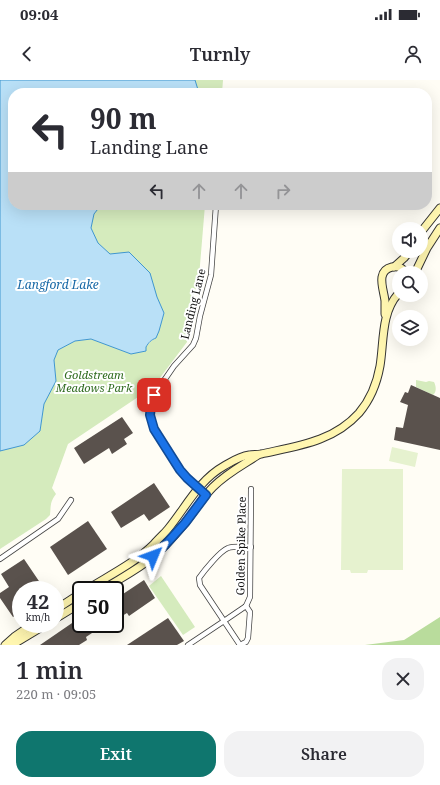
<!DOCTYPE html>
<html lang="en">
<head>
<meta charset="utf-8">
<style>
  :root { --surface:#fff; --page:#f2f2f3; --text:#2b2b33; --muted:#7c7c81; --accent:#0f766e }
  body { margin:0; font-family:"Noto Serif",serif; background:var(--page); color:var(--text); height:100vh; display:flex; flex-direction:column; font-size:15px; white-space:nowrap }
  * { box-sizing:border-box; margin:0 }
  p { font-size:13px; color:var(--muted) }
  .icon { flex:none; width:22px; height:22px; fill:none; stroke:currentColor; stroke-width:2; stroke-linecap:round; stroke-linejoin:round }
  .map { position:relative; height:565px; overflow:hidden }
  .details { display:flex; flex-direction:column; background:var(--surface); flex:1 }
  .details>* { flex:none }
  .guide { position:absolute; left:8px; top:8px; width:424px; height:122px; border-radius:16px; box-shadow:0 4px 16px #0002; background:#fff; color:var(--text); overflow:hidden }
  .fabs { position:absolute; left:392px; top:142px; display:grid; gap:8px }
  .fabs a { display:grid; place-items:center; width:36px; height:36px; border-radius:50%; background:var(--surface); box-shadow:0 4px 16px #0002; font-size:20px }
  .speed { position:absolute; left:12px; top:501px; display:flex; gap:8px; font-size:20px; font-weight:700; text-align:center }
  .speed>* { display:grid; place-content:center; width:52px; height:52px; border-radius:50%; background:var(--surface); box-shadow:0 4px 16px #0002; line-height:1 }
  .speed small { font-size:10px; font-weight:400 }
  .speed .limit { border:2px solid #111; border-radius:6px; background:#fff; color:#111 }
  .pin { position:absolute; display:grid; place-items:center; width:34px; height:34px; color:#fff; margin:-17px; border-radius:8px; box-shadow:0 2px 6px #0006 }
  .me { position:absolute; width:44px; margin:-22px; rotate:46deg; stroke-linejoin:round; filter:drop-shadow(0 0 3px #0008) }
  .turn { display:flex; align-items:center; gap:14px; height:84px; padding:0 16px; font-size:18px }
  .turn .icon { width:52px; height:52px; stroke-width:2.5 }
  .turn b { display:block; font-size:28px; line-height:34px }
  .lanes { display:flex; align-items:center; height:38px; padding:0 16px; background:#0003; justify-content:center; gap:20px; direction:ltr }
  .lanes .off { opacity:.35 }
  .round { display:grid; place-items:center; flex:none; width:42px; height:42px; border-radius:16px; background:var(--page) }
  .overview { display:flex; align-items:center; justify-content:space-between; height:68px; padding:0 16px }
  h1 { font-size:24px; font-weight:600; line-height:30px }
  .cta { display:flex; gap:8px; margin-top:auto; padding:8px 16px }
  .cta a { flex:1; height:46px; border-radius:16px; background:var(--accent); color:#fff; font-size:16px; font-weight:600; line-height:46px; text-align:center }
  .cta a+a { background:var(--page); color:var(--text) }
  .status { display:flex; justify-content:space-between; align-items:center; height:28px; padding:0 20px; background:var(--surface); direction:ltr }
  .status svg { height:11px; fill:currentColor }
  header { display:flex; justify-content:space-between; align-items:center; height:52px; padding:0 16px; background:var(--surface); font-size:18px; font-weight:600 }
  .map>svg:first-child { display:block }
  .green { fill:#d5ebbd }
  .forest { fill:#b9dc9c }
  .pitch { fill:#e6f2cf }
  .water { fill:#b9e0f7; stroke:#3f96cf }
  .building { fill:#5a524d }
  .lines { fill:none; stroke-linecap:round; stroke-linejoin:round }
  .minor-casing { stroke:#444; stroke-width:6 }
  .secondary-casing { stroke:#333; stroke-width:9 }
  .minor { stroke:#fff; stroke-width:4.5 }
  .secondary { stroke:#fff6b0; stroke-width:7 }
  .route-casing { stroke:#114b97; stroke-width:10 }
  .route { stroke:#1a73e8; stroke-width:7 }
  .labels { text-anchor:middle; stroke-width:4; stroke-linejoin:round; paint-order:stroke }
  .street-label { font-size:11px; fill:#111; stroke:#fff }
  .park-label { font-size:11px; font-style:italic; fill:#2f6b1f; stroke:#fff }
  .water-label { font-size:12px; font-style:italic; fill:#1768a6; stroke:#fff }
</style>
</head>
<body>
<div class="status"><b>09:04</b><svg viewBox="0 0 49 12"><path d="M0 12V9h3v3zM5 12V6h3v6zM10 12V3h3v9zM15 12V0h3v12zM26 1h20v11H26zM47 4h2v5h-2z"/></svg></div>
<header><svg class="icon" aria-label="back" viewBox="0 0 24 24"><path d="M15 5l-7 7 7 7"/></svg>Turnly<svg class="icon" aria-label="person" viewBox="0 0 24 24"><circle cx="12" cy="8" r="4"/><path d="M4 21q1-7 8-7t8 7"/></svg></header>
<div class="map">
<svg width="440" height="565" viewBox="0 0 440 565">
  <rect width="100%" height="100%" fill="#fffdf5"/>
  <!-- green -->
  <g class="green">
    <path d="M195,0H223L222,13H199Z"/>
    <path d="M101,125H205L199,197L190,229L187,262L153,307L68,364L52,408L56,414C50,422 51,425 50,435L46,439L0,469V371L24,365L40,351L44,324L56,301L54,280L58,270L75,261L91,259L131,274L146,271V267L151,261L156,258L159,251L164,233L157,217L98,163L91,148L94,134Z"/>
    <path d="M416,300L426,302L429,301L434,302C436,306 437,312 433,315L416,307Z"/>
    <path d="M161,496L195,547L183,555L149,506Z"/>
  </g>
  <!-- forest -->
  <path class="forest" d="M440,537V565H365L404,560Z"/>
  <!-- pitch -->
  <g class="pitch">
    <path d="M392,367L418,373L415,387L389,381Z"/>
    <path d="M342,389H403V490H368L367,493H351L350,490H341Z"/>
  </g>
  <!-- water -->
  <path class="water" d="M0,0H195L199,13H13V125H101L94,134L91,148L98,163L110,174L129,172L150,193L157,217L164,233L159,251L156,258C151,260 149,262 146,267V271L131,274L91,259L75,261L58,270L54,280L56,301L44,324L40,351L24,365L0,371Z"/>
  <!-- building -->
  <g class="building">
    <path d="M411,305L440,318V370L394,360L396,347L403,348L408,325L400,322L405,312L408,313Z"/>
    <path d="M122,337L133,353L124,359L127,364L112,374L109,368L84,384L74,368Z"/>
    <path d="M154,403L170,427L149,441L144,434L121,448L111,432Z"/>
    <path d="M88,441L107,469L68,495L50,467Z"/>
    <path d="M24,479L45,510H21V532L13,537L0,518V513L9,507L1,494Z"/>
    <path d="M144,500L155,518L129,536L127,533L122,536L115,526V524L119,521L117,518Z"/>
    <path d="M168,538L184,561L177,565H127Z"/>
    <path d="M75,541L78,545L79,544H85L92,553L86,557L87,560L79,565H40Z"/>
  </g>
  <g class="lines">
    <defs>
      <g id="minor">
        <path d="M206,415L187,398L180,390L154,349L150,335L151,325L154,315L174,286L193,265L196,258L200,236L211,195L216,125"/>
        <path d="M0,479L58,439L71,420"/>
        <path d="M246,526L224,541L200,505L199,498C204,491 220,471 228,468C234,466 244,467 251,467"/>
        <path d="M246,526L250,517L251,409"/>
        <path d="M188,565L224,541L240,565"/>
        <path d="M240,565L246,562L248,558L250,532L246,526"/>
      </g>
      <g id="secondary">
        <path d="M421,152L440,128"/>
        <path d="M394,187L404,178L410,171"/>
        <path d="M415,193L427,168L440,148"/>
        <path d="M385,234C385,230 385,225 385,221C384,210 375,191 392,187C398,186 403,188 406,193"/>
        <path d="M86,510C108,496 135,483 154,464C158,459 164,454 168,449C186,427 199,400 224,386C231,382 240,376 249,375C253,374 257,375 261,374C297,366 333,362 359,333C370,320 377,303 380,286C384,262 381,233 398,214"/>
        <path d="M102,510C119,499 137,490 153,477C165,467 175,455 185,443C195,431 202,418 213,407C227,393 243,385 258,375"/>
        <path d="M55,530L81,513"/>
        <path d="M55,539L81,523"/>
        <path d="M5,565L14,557L33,544"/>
        <path d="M9,565L17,562L47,544"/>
      </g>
    </defs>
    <!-- minor casing -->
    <use href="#minor" class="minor-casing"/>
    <!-- secondary casing -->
    <use href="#secondary" class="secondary-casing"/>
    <!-- minor -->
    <use href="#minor" class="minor"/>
    <!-- secondary -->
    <use href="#secondary" class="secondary"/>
  </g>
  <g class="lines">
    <defs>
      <path id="route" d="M153,476L166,464L185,443L206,415L187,398L180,390L154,349L150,335L151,325L154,315"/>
    </defs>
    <!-- route casing -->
    <use href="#route" class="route-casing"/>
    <!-- route -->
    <use href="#route" class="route"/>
  </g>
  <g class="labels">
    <!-- street labels -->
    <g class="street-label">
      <text transform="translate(193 224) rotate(-76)" y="4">Landing Lane</text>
      <text transform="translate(241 466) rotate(-89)" y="4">Golden Spike Place</text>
    </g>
    <!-- park labels -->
    <g class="park-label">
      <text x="94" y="299">Goldstream<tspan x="94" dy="13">Meadows Park</tspan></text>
    </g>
    <!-- water labels -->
    <g class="water-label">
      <text x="58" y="209">Langford Lake</text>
    </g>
  </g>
</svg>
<div class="fabs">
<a><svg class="icon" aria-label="sound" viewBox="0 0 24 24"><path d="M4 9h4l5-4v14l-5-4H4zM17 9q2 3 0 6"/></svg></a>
<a><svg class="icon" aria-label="search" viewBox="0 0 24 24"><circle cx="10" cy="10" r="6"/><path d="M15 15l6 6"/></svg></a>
<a><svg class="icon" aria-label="layers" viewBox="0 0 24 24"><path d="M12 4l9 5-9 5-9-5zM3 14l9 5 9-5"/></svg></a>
</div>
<div class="speed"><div>42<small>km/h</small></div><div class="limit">50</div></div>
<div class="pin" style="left:154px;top:315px;background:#d93025"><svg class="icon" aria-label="arrive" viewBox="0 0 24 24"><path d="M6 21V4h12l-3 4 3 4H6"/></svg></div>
<svg class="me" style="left:153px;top:476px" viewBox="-20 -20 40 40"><path d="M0-17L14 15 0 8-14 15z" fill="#1a73e8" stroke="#fff" stroke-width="4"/></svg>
<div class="guide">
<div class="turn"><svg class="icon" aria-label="left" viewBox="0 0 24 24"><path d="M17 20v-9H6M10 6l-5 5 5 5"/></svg><div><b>90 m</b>Landing Lane</div></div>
<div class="lanes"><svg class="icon" aria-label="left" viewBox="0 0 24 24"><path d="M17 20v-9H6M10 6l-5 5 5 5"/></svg><svg class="icon off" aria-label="ahead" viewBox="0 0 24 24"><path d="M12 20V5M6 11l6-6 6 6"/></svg><svg class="icon off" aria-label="ahead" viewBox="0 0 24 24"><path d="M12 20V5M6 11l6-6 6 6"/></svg><svg class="icon off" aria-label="right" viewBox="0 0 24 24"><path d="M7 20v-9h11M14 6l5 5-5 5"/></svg></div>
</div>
</div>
<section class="details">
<div class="overview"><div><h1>1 min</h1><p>220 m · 09:05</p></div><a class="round"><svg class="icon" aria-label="close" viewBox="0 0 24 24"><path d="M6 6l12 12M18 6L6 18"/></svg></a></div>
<div class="cta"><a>Exit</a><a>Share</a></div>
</section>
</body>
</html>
